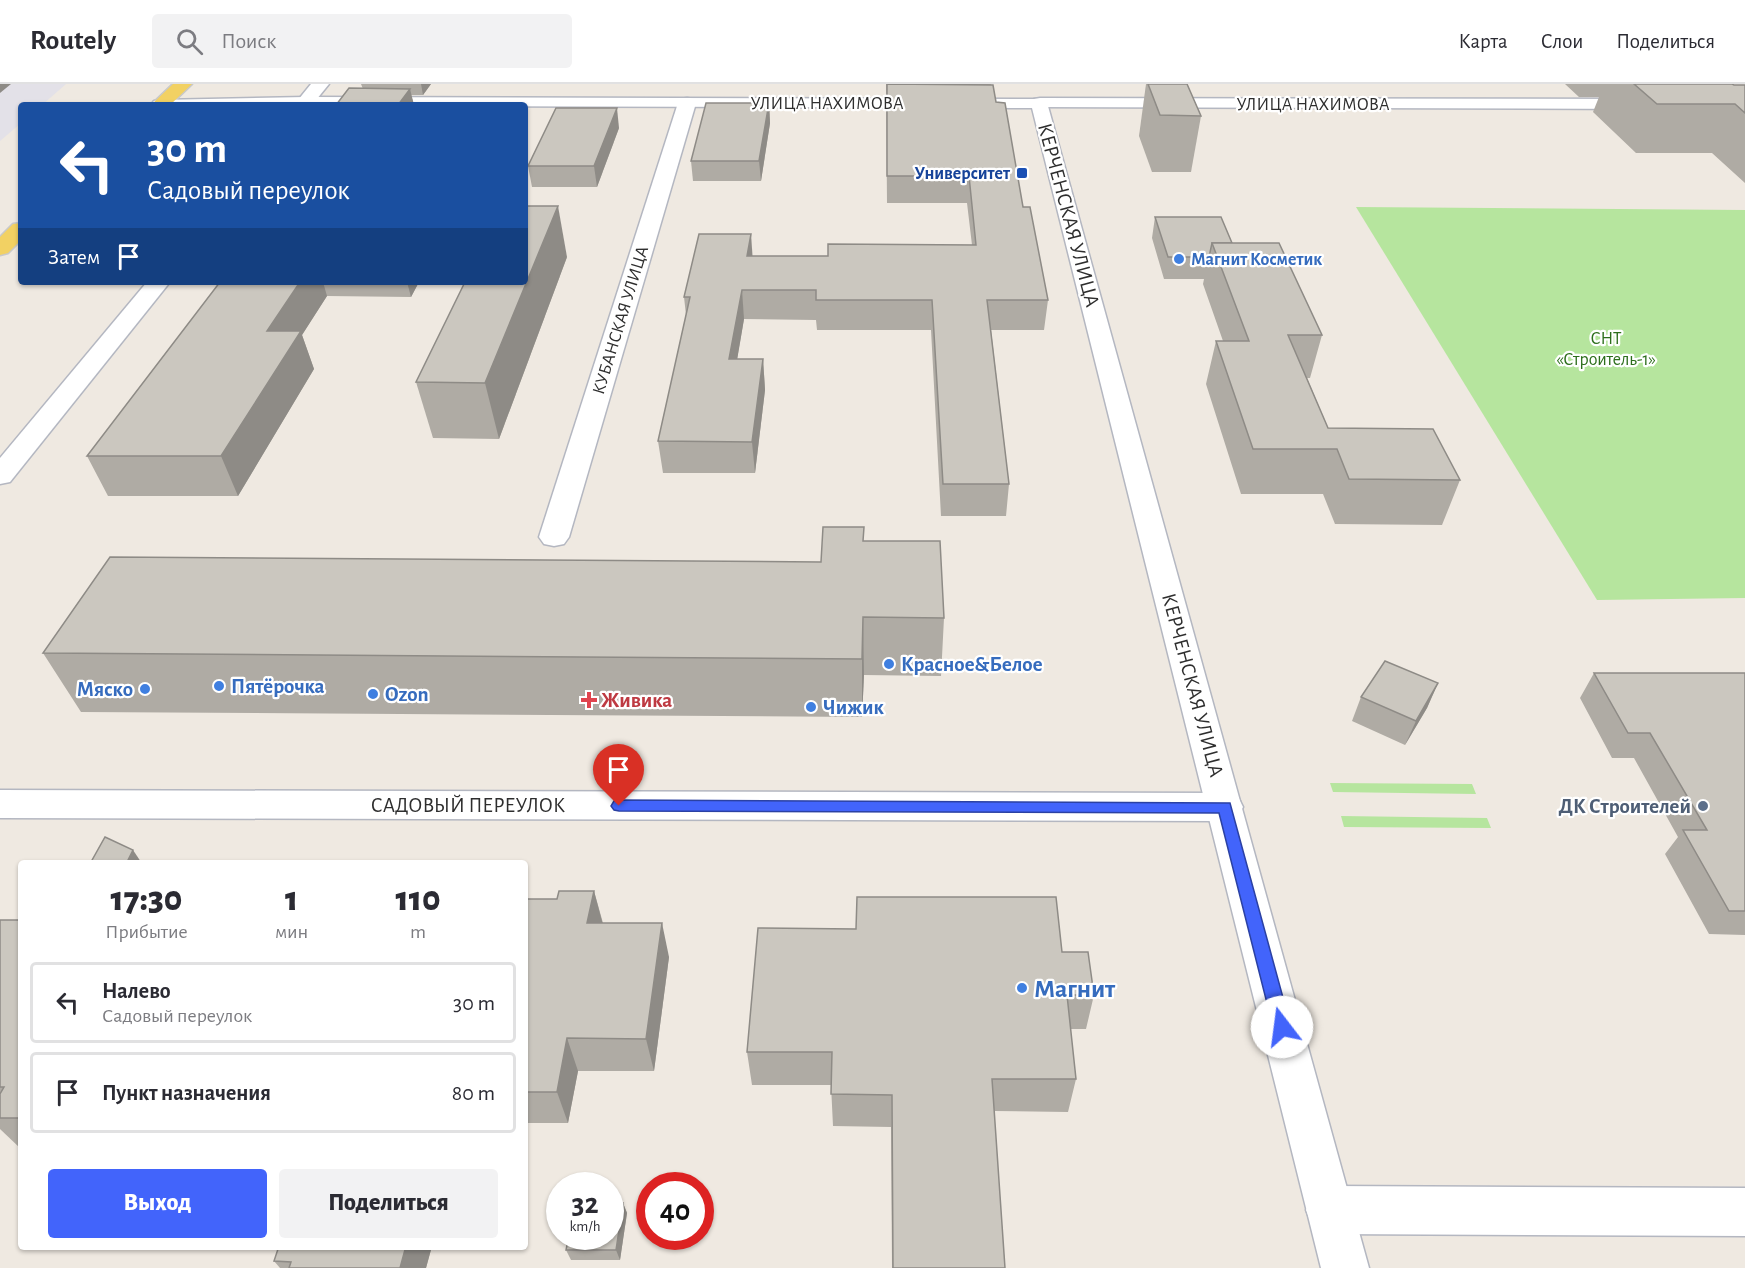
<!DOCTYPE html>
<html lang="ru">
<head>
<meta charset="utf-8">
<style>
  :root { --surface:#fff; --page:#f2f2f3; --text:#2b2b33; --muted:#7c7c81; --line:#e1e1e2; --accent:#4264fb }
  body { margin:0; font-family:"Alegreya Sans",sans-serif; background:var(--page); color:var(--text); height:100vh; display:flex; flex-direction:column; font-size:22px; white-space:nowrap }
  * { box-sizing:border-box; margin:0 }
  p { font-size:20px; color:var(--muted) }
  .icon { flex:none; width:33px; height:33px; fill:none; stroke:currentColor; stroke-width:2; stroke-linecap:round; stroke-linejoin:round }
  .map { position:relative; flex:1; overflow:hidden }
  .sheet { position:absolute; left:18px; top:776px; width:510px; height:390px; display:flex; flex-direction:column; background:var(--surface); border-radius:6px; box-shadow:0 2px 4px #0004 }
  .sheet>* { flex:none }
  .guide { position:absolute; left:18px; top:18px; width:510px; height:183px; border-radius:6px; box-shadow:0 2px 4px #0004; background:#1a4fa0; color:#fff; overflow:hidden }
  .speed { position:absolute; left:546px; top:1088px; display:flex; gap:12px; font-size:30px; font-weight:700; text-align:center }
  .speed>* { display:grid; place-content:center; width:78px; height:78px; border-radius:50%; background:var(--surface); box-shadow:0 2px 4px #0004; line-height:1 }
  .speed small { font-size:15px; font-weight:400 }
  .speed .limit { border:9px solid #d22; background:#fff; color:#111 }
  .pin { position:absolute; display:grid; place-items:center; width:51px; height:51px; color:#fff; margin:-62px -26px; border-radius:50% 50% 50% 0; rotate:-45deg; box-shadow:0 0 6px #0007 }
  .pin .icon { rotate:45deg }
  .me { position:absolute; width:66px; margin:-33px; rotate:345deg; stroke-linejoin:round; filter:drop-shadow(0 0 4px #0008) }
  .turn { display:flex; align-items:center; gap:21px; height:126px; padding:0 30px; font-size:27px }
  .turn .icon { width:78px; height:78px; stroke-width:2.5 }
  .turn b { display:block; font-size:42px; line-height:51px }
  .then { display:flex; align-items:center; height:57px; padding:0 30px; background:#0003; gap:12px; font-size:22px }
  .eta { display:flex; justify-content:space-evenly; align-items:center; height:102px; text-align:center }
  .eta b { font-size:36px; font-weight:800; line-height:42px }
  .primary-button { display:flex; gap:12px; margin-top:auto; padding:12px 30px }
  .primary-button a { flex:1; height:69px; border-radius:6px; background:var(--accent); color:#fff; font-size:24px; font-weight:800; line-height:69px; text-align:center }
  .primary-button a+a { background:var(--page); color:var(--text) }
  ul { padding:0; list-style:none }
  li { display:flex; align-items:center; gap:18px; height:81px; margin:0 12px 9px; padding:0 18px; border:3px solid var(--line); border-radius:6px }
  li div { flex:1 }
  li b { display:block; font-size:22px }
  li em { font-style:normal }
  header { display:flex; align-items:center; gap:36px; box-sizing:border-box; height:84px; padding:0 30px; background:var(--surface); border-bottom:2px solid var(--line) }
  header strong { font-size:28px }
  nav { display:flex; gap:33px; margin-inline-start:auto; font-size:21px }
  .search { width:420px; height:54px; background:var(--page); display:flex; align-items:center; gap:15px; box-sizing:border-box; padding:0 21px; border-radius:6px; color:var(--muted); font-size:22px }
  .map>svg:first-child { display:block }
  .industrial { fill:#e3e1e8 }
  .green { fill:#b6e59e }
  .lines { fill:none; stroke-linecap:round; stroke-linejoin:round }
  .minor-casing { stroke:#b4b7c1; stroke-width:3 }
  .tertiary-casing { stroke:#b4b7c1; stroke-width:3 }
  .primary-casing { stroke:#c9c9c9; stroke-width:3 }
  .minor { fill:#fff; fill-rule:evenodd }
  .tertiary { fill:#fff; fill-rule:evenodd }
  .primary { fill:#f2d163; fill-rule:evenodd }
  .wall { fill:#afaba4 }
  .shaded-wall { fill:#8e8b86 }
  .building { fill:#cbc7bf; stroke:#8e8b86; stroke-width:1.5 }
  .route { fill:#4264fb; stroke:#2b41a3; stroke-width:1.5 }
  .transit-dot { fill:#1a4fb4; stroke:#fff; stroke-width:2 }
  .shop-dot { fill:#3f7fe0; stroke:#fff; stroke-width:2 }
  .health-dot { fill:#e0444e; stroke:#fff; stroke-width:2 }
  .service-dot { fill:#5c6f8a; stroke:#fff; stroke-width:2 }
  .labels { text-anchor:middle; stroke-width:4.5; stroke-linejoin:round; paint-order:stroke }
  .far-street-label { font-size:18px; fill:#2e2e2e; stroke:#fff }
  .far-transit-label { font-size:18px; font-weight:bold; fill:#164399; stroke:#fff; text-anchor:end }
  .far-shop-label { font-size:18px; font-weight:bold; fill:#366cbe; stroke:#fff; text-anchor:start }
  .far-park-label { font-size:18px; fill:#2c6e1b; stroke:#fff }
  .street-label { font-size:21px; fill:#2e2e2e; stroke:#fff }
  .shop-label { font-size:21px; font-weight:bold; fill:#366cbe; stroke:#fff; text-anchor:start }
  .health-label { font-size:21px; font-weight:bold; fill:#be3a42; stroke:#fff; text-anchor:start }
  .service-label { font-size:21px; font-weight:bold; fill:#4e5e75; stroke:#fff; text-anchor:end }
  .near-shop-label { font-size:26px; font-weight:bold; fill:#366cbe; stroke:#fff; text-anchor:start }
</style>
</head>
<body>
<header>
<strong>Routely</strong>
<div class="search"><svg class="icon" aria-label="search" viewBox="0 0 24 24"><circle cx="10" cy="10" r="6"/><path d="M15 15l6 6"/></svg>Поиск</div>
<nav><a>Карта</a><a>Слои</a><a>Поделиться</a></nav>
</header>
<div class="map">
<svg width="1745" height="1184" viewBox="0 0 1745 1184">
  <rect width="100%" height="100%" fill="#efe9e1"/>
  <!-- industrial -->
  <path class="industrial" d="M0,0H66L42,21H21V39L0,57Z"/>
  <!-- green -->
  <g class="green">
    <path d="M1356,123L1745,126V514L1597,516Z"/>
    <path d="M1330,699L1472,700L1476,710L1333,708Z"/>
    <path d="M1341,732L1487,734L1491,744L1344,743Z"/>
  </g>
  <g class="lines">
    <defs>
      <g id="minor">
        <path d="M311,0H329L312,21H294Z"/>
        <path d="M687,14L693,15L696,19L569,453L564,460L554,462L544,460L539,453L678,19L681,15Z"/>
        <path d="M1040,14L1641,15L1647,16L1650,20L1647,24L1641,25L1034,23L1031,19L1034,15Z"/>
        <path d="M147,198H170L10,398L0,400V374Z"/>
        <path d="M0,706L1225,709L1238,713L1243,723L1238,733L1225,737L0,734Z"/>
        <path d="M1330,1102L1745,1104V1152L1330,1150L1313,1143L1306,1126L1313,1109Z"/>
      </g>
      <path id="tertiary" d="M306,13L1046,15L1369,1184H1321L1032,24L151,21L154,17L160,16Z"/>
      <g id="primary">
        <path d="M173,0H192L170,21H151Z"/>
        <path d="M21,139V156L8,169L0,171V153L13,140Z"/>
      </g>
    </defs>
    <!-- minor casing -->
    <use href="#minor" class="minor-casing"/>
    <!-- tertiary casing -->
    <use href="#tertiary" class="tertiary-casing"/>
    <!-- primary casing -->
    <use href="#primary" class="primary-casing"/>
    <!-- minor -->
    <use href="#minor" class="minor"/>
    <!-- tertiary -->
    <use href="#tertiary" class="tertiary"/>
    <!-- primary -->
    <use href="#primary" class="primary"/>
  </g>
  <!-- wall -->
  <g class="wall">
    <path d="M361,0H431L423,11H411L414,21L363,5Z"/>
    <path d="M886,0H991L1048,216L1044,246H991L1009,400L1006,432H941L931,246H817L816,236L744,235L737,275H763L765,306L755,389H663L658,357L686,231L684,213L752,172H828L972,161L967,119H887Z"/>
    <path d="M1146,0H1187L1201,32L1191,88H1152L1139,52Z"/>
    <path d="M1565,0H1732L1734,1H1745V99L1712,69H1636L1593,28L1599,13H1579Z"/>
    <path d="M769,19L770,39L761,97H693L691,77Z"/>
    <path d="M619,44L597,103H532L528,82Z"/>
    <path d="M1155,133L1232,159L1322,251L1310,294H1307L1328,344L1460,396L1442,441L1335,440L1323,410H1241L1206,300L1216,257H1223L1203,200L1204,195H1164L1152,154Z"/>
    <path d="M567,173L499,355L433,354L416,298Z"/>
    <path d="M220,198H419L411,213L327,212L302,251L314,285L238,412H108L87,372Z"/>
    <path d="M864,457L944,534L941,592L864,591L862,633L81,628L43,569L821,478Z"/>
    <path d="M1594,589H1745V851L1709,850L1665,770L1678,753L1634,674H1612L1580,614Z"/>
    <path d="M1438,599L1427,624L1405,661L1352,637L1361,613Z"/>
    <path d="M594,807L603,839L669,873L654,987H578L568,1039H525V815H557Z"/>
    <path d="M0,836H21V1064H20L0,1045Z"/>
    <path d="M856,845L1062,868L1094,911L1086,945H1070L1076,995L1068,1028L994,1027L1005,1184H892L891,1043L833,1042L831,1001H752L747,968Z"/>
    <path d="M623,1119L627,1129L620,1176H571L566,1166Z"/>
    <path d="M432,1162L426,1184H280L274,1177Z"/>
  </g>
  <!-- shaded-wall -->
  <g class="shaded-wall">
    <path d="M0,0H11L0,9Z"/>
    <path d="M421,0H431L423,11Z"/>
    <path d="M410,5L414,21H398Z"/>
    <path d="M769,19L770,39L761,97L759,77Z"/>
    <path d="M617,24L619,44L597,103L594,82Z"/>
    <path d="M558,122L567,173L499,355L485,299Z"/>
    <path d="M751,150L753,179L747,172Z"/>
    <path d="M300,198H323L327,212L302,251L314,285L238,412L221,372L267,247Z"/>
    <path d="M407,198H419L411,213Z"/>
    <path d="M742,206L744,235L732,306L729,275Z"/>
    <path d="M763,275L765,306L755,389L752,358Z"/>
    <path d="M863,533L864,591L862,633V575Z"/>
    <path d="M1438,599L1427,624L1405,661L1416,637Z"/>
    <path d="M133,766L141,778H127Z"/>
    <path d="M594,807L603,841L587,839Z"/>
    <path d="M662,839L669,873L654,987L646,955Z"/>
    <path d="M567,954L578,987L568,1039L557,1008Z"/>
    <path d="M623,1119L627,1129L620,1176L616,1166Z"/>
    <path d="M406,1162H432L426,1184H400Z"/>
  </g>
  <!-- building -->
  <g class="building">
    <path d="M887,0L993,1L996,18L1005,19L1023,123H1030L1048,216H987L1009,400H943L932,216H816V206H742L729,275H763L752,358L658,357L690,213H684L699,150H751L747,172H828V160L976,161L969,92H887Z"/>
    <path d="M1148,0H1187L1201,32L1160,31Z"/>
    <path d="M1634,0H1732L1734,1H1745V29L1735,20H1657Z"/>
    <path d="M349,4L410,5L398,21H336Z"/>
    <path d="M706,19H769L759,77H691Z"/>
    <path d="M556,24H617L594,82H528Z"/>
    <path d="M525,122H558L485,299L416,298L465,198H525Z"/>
    <path d="M1155,133H1221L1232,159H1212L1209,173H1168Z"/>
    <path d="M1212,159H1279L1322,251H1288L1328,344L1433,345L1460,396L1349,395L1337,365H1253L1216,257H1249Z"/>
    <path d="M220,198H300L267,247H301L221,372H87Z"/>
    <path d="M823,443H864L863,457H940L944,534L863,533L862,575L43,569L110,473L821,478Z"/>
    <path d="M1385,577L1438,599L1416,637L1361,613Z"/>
    <path d="M1594,589H1745V827H1729L1683,746H1707L1650,649H1628Z"/>
    <path d="M105,753L133,766L127,778H91Z"/>
    <path d="M559,807H594L587,839H662L646,955L567,954L557,1008H525V815H557Z"/>
    <path d="M857,813H1056L1062,868H1088L1094,911H1067L1076,995H992L1005,1184H893L892,1011L831,1010L832,968H747L758,844L856,845Z"/>
    <path d="M0,836H21V1034H0V1010L4,1003H0Z"/>
    <path d="M610,1119H623L616,1166H566L569,1152H610Z"/>
    <path d="M279,1162H406L400,1184H289L291,1178L274,1177Z"/>
  </g>
  <!-- route -->
  <path class="route" d="M619,716L1230,719L1291,943L1288,948L1282,951L1276,948L1273,943L1219,729L619,727L614,726L611,722L614,717Z"/>
  <!-- markers -->
  <rect class="transit-dot" x="1016" y="83" width="12" height="12" rx="3"/>
  <g class="shop-dot">
    <circle cx="1179" cy="175" r="6"/>
    <circle cx="889" cy="580" r="6"/>
    <circle cx="219" cy="602" r="6"/>
    <circle cx="145" cy="605" r="6"/>
    <circle cx="373" cy="610" r="6"/>
    <circle cx="811" cy="623" r="6"/>
    <circle cx="1022" cy="904" r="6"/>
  </g>
  <path class="health-dot" d="M586 607h6v6h6v6h-6v6h-6v-6h-6v-6h6z"/>
  <circle class="service-dot" cx="1703" cy="722" r="6"/>
  <g class="labels">
    <!-- far-street labels -->
    <g class="far-street-label">
      <text x="827" y="25">УЛИЦА НАХИМОВА</text>
      <text x="1313" y="26">УЛИЦА НАХИМОВА</text>
      <text transform="translate(620 236) rotate(-73)" y="6">КУБАНСКАЯ УЛИЦА</text>
    </g>
    <!-- far-transit labels -->
    <g class="far-transit-label">
      <text x="1010" y="95">Университет</text>
    </g>
    <!-- far-shop labels -->
    <g class="far-shop-label">
      <text x="1191" y="181">Магнит Косметик</text>
    </g>
    <!-- far-park labels -->
    <g class="far-park-label">
      <text x="1606" y="260">СНТ<tspan x="1606" dy="21">«Строитель-1»</tspan></text>
    </g>
    <!-- street labels -->
    <g class="street-label">
      <text transform="translate(1069 131) rotate(75)" y="7">КЕРЧЕНСКАЯ УЛИЦА</text>
      <text transform="translate(1193 601) rotate(75)" y="7">КЕРЧЕНСКАЯ УЛИЦА</text>
      <text x="468" y="728">САДОВЫЙ ПЕРЕУЛОК</text>
    </g>
    <!-- shop labels -->
    <g class="shop-label">
      <text x="901" y="587">Красное&amp;Белое</text>
      <text x="231" y="609">Пятёрочка</text>
      <text x="133" y="612" text-anchor="end">Мяско</text>
      <text x="385" y="617">Ozon</text>
      <text x="823" y="630">Чижик</text>
    </g>
    <!-- health labels -->
    <g class="health-label">
      <text x="601" y="623">Живика</text>
    </g>
    <!-- service labels -->
    <g class="service-label">
      <text x="1691" y="729">ДК Строителей</text>
    </g>
    <!-- near-shop labels -->
    <g class="near-shop-label">
      <text x="1034" y="913">Магнит</text>
    </g>
  </g>
</svg>
<div class="speed"><div>32<small>km/h</small></div><div class="limit">40</div></div>
<div class="pin" style="left:619px;top:722px;background:#d93025"><svg class="icon" aria-label="arrive" viewBox="0 0 24 24"><path d="M6 21V4h12l-3 4 3 4H6"/></svg></div>
<svg class="me" style="left:1282px;top:943px" viewBox="-20 -20 40 40"><circle r="19" fill="#fff"/><path d="M0-13L10 11 0 6-10 11z" fill="#4264fb"/></svg>
<div class="guide">
<div class="turn"><svg class="icon" aria-label="left" viewBox="0 0 24 24"><path d="M17 20v-9H6M10 6l-5 5 5 5"/></svg><div><b>30 m</b>Садовый переулок</div></div>
<div class="then">Затем<svg class="icon" aria-label="arrive" viewBox="0 0 24 24"><path d="M6 21V4h12l-3 4 3 4H6"/></svg></div>
</div>
<section class="sheet">
<div class="eta">
<div><b>17:30</b><p>Прибытие</p></div>
<div><b>1</b><p>мин</p></div>
<div><b>110</b><p>m</p></div>
</div>
<ul>
<li><svg class="icon" aria-label="left" viewBox="0 0 24 24"><path d="M17 20v-9H6M10 6l-5 5 5 5"/></svg><div><b>Налево</b><p>Садовый переулок</p></div><em>30 m</em></li>
<li><svg class="icon" aria-label="arrive" viewBox="0 0 24 24"><path d="M6 21V4h12l-3 4 3 4H6"/></svg><div><b>Пункт назначения</b></div><em>80 m</em></li>
</ul>
<div class="primary-button"><a>Выход</a><a>Поделиться</a></div>
</section>
</div>
</body>
</html>
